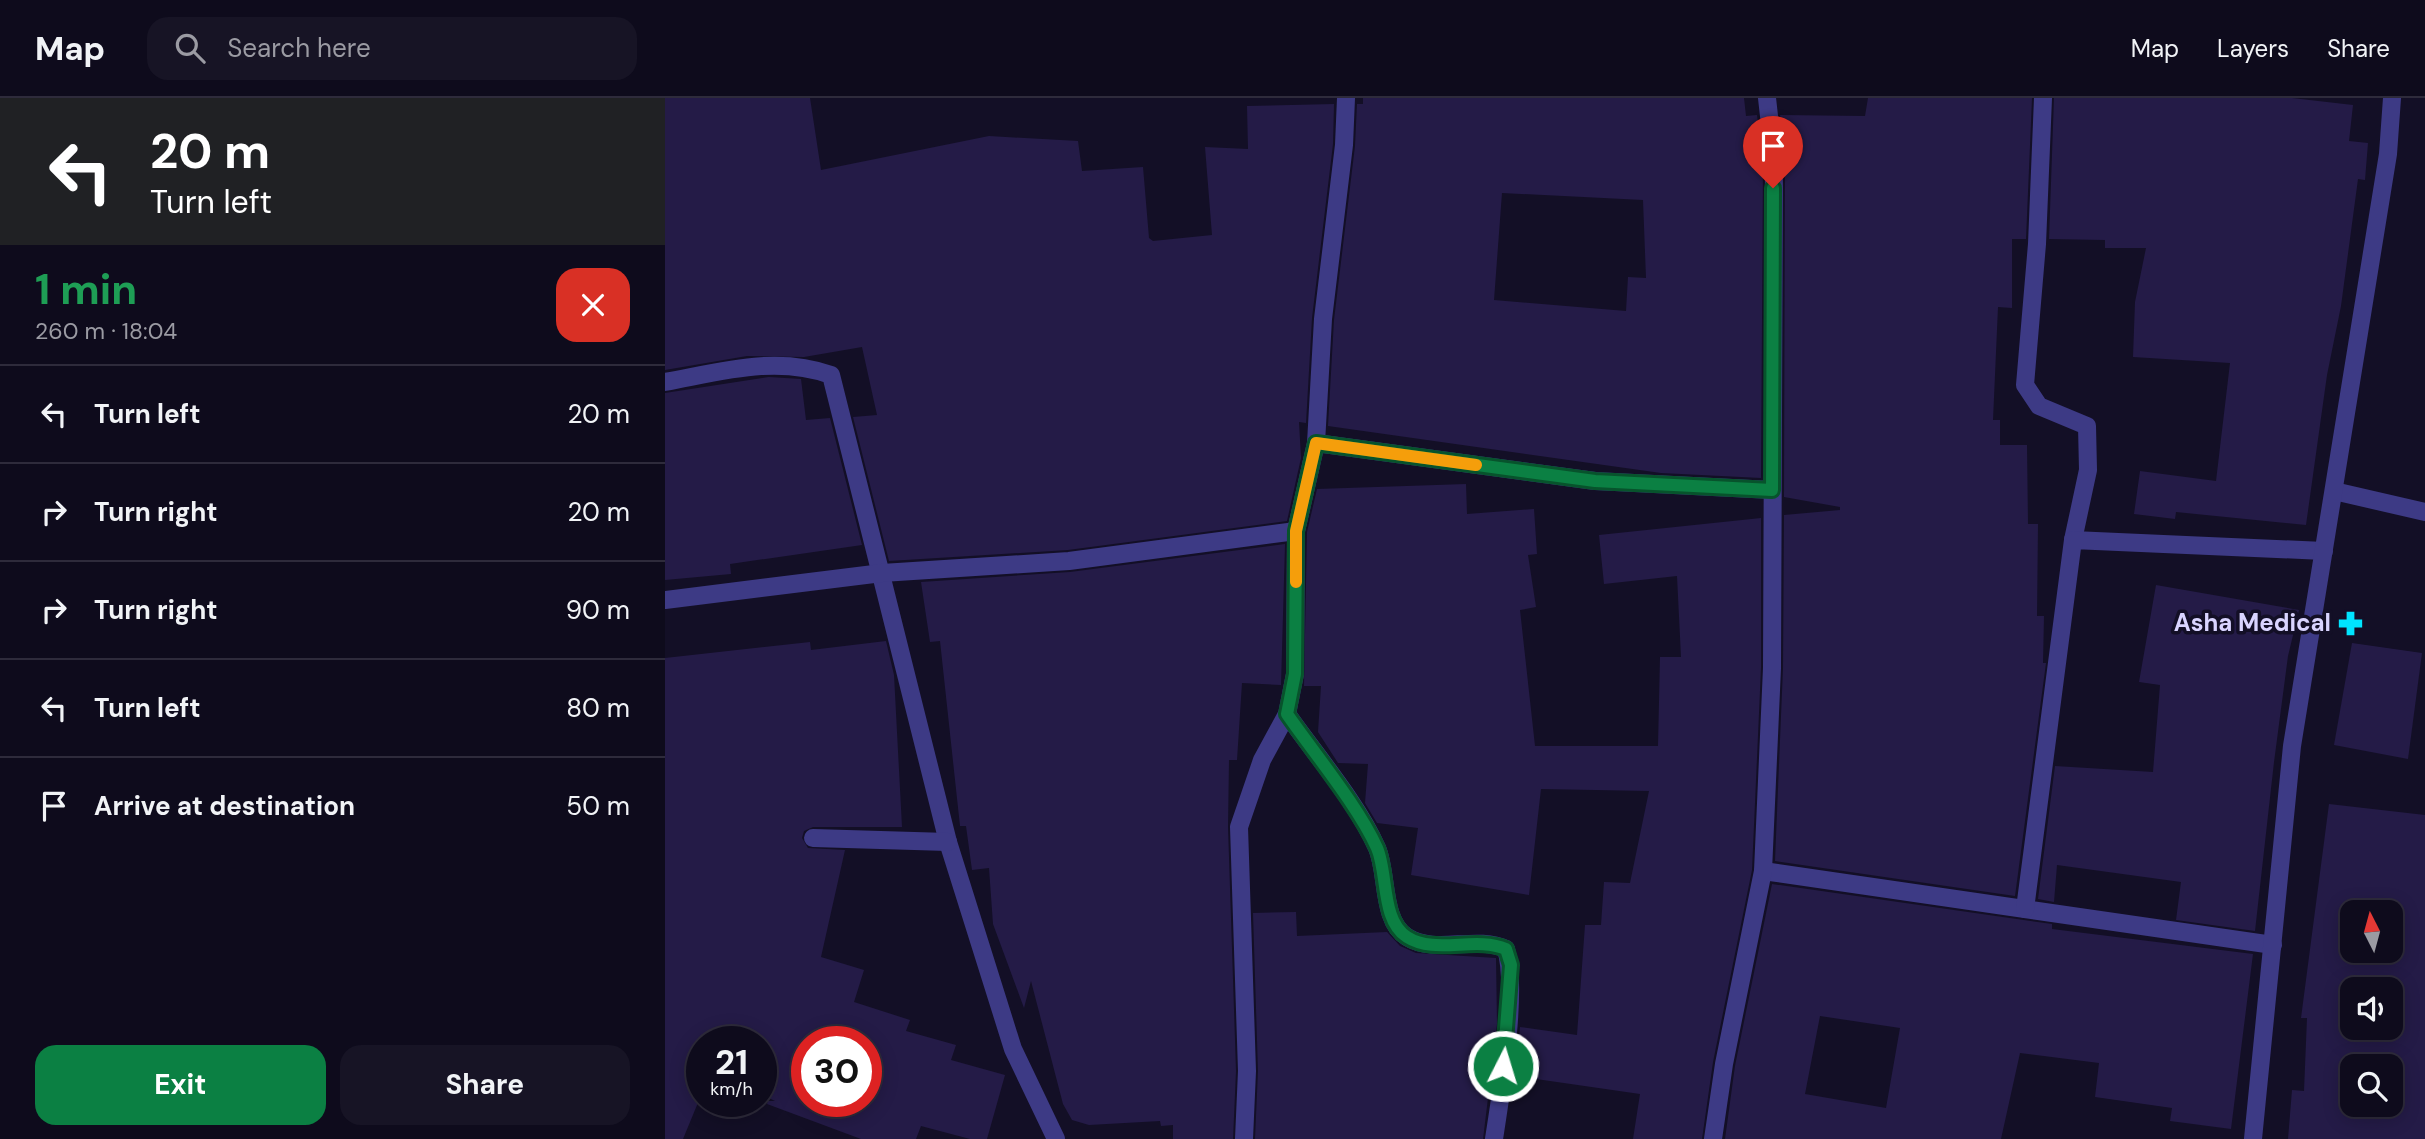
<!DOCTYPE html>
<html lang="en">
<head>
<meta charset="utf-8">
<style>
  :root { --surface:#0e0b1c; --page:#171425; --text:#f1f3f6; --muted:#9b9ba3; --line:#2e2b3b; --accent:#0b8043 }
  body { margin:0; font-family:"DM Sans",sans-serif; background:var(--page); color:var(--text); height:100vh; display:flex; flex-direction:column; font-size:26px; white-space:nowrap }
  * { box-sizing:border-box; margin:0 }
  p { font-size:23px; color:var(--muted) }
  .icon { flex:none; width:38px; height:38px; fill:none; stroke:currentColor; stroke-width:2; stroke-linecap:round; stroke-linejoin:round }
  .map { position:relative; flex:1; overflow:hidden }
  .sheet { display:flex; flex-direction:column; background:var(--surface); width:665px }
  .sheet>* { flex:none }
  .top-card { background:#202124; color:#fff; overflow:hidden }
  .needle { width:46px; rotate:354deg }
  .fabs { position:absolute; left:1675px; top:802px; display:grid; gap:14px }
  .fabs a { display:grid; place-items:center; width:63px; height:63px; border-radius:14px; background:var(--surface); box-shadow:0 4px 18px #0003,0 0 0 2px var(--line); font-size:35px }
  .speed { position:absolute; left:21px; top:928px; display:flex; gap:14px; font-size:35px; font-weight:700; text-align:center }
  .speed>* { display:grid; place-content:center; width:91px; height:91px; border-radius:50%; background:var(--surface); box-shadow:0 4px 18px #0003,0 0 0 2px var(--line); line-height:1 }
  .speed small { font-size:18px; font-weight:400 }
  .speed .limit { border:10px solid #d22; background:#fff; color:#111 }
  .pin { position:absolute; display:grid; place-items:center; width:60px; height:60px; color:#fff; margin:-72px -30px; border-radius:50% 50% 50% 0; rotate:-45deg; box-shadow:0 0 7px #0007 }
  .pin .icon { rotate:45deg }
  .me { position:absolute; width:77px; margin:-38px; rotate:5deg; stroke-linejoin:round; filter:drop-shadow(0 0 5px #0008) }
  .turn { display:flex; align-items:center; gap:24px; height:147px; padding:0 35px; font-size:32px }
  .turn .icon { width:91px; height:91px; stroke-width:2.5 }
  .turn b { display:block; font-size:49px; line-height:60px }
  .round { display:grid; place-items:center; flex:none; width:74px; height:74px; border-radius:21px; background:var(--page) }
  .head { display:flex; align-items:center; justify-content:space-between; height:119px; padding:0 35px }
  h1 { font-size:42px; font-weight:700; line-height:52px; color:#1e9e55 }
  .action { display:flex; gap:14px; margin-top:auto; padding:14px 35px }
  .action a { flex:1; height:80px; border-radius:21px; background:var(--accent); color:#fff; font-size:28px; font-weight:700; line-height:80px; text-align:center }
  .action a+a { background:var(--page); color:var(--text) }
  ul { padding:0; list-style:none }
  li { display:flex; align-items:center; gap:21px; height:98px; padding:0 35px; border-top:2px solid var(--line) }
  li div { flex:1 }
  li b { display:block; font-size:26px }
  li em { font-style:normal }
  header { display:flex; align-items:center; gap:42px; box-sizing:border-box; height:98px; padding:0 35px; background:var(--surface); border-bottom:2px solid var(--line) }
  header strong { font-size:33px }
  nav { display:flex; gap:38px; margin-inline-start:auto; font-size:24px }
  .search { width:490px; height:63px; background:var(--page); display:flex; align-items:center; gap:18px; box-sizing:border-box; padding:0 24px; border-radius:21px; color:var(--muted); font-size:26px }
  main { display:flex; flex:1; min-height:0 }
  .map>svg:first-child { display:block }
  .building { fill:#241b47; fill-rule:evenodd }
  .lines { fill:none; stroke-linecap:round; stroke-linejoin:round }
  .minor { stroke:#3d3a85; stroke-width:18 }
  .tertiary { stroke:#3d3a85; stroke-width:18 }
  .route-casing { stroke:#07532c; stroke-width:18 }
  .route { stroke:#0b8043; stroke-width:12 }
  .slow { stroke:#f59e0b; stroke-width:12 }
  .labels { text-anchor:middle; stroke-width:7; stroke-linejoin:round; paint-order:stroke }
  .poi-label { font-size:24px; font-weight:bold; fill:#d9d4ff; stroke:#130f26; text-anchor:end }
</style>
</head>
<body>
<header>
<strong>Map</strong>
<div class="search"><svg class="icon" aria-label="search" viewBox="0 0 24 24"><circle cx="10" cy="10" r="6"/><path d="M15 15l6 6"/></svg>Search here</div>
<nav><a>Map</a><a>Layers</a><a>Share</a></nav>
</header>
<main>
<section class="sheet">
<div class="top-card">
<div class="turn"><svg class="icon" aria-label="left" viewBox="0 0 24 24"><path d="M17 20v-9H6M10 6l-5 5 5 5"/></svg><div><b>20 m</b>Turn left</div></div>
</div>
<div class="head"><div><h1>1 min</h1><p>260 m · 18:04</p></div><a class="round" style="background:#d93025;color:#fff"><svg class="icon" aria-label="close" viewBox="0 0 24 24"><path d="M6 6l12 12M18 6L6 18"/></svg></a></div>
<ul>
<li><svg class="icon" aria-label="left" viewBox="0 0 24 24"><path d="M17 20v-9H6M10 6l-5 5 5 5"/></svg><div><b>Turn left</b></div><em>20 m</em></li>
<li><svg class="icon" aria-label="right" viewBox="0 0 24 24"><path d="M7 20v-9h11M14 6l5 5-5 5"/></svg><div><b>Turn right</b></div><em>20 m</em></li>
<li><svg class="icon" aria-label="right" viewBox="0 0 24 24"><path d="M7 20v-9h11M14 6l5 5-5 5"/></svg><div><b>Turn right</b></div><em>90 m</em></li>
<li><svg class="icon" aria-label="left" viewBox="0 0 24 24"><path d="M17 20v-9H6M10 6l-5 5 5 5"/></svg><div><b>Turn left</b></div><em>80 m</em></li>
<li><svg class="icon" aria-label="arrive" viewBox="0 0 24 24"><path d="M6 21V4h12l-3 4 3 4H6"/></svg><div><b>Arrive at destination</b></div><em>50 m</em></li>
</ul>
<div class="action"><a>Exit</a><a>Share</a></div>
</section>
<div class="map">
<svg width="1760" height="1041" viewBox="0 0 1760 1041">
  <rect width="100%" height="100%" fill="#130f26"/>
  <!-- building -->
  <g class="building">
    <path d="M0,0H145L156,72L324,38L413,43L417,73L478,69L484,140L488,143L547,137L540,49L583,51L582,8L669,6L668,46L647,220L641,325L634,324L636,360L622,423L403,452L224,463L188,319L212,317L197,249L139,259L82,258L0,272Z"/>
    <path d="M698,0H1079L1081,18L1092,17L1098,64L1096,380L996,375L663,328L669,222L690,48L692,6H698ZM837,95L978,102L981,180L963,179L961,213L829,202Z"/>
    <path d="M1203,0H1367L1361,141H1347V210L1333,209L1328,322H1335V347H1362L1363,426H1373L1372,518H1379L1378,565H1381L1350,798L1110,763L1118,570L1119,417L1175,412V409L1119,399L1120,63L1115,17L1200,18Z"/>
    <path d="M1389,0H1627L1688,7L1684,43L1703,45L1700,82L1693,81L1676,208L1662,277L1641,427L1511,414L1510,421L1469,416L1475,373L1551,383L1565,265L1468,259L1470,204L1481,150H1440V142L1384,141Z"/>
    <path d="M104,279L136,281L141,322L165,320L197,447L65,466L66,476L0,482V295Z"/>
    <path d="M801,386L802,416L869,411L872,456L863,457L871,509L855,512L870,648H993L995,559H1016L1012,478L939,486L934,437L1096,420V570L1087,772L1048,964L1037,1041H968L975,996L850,978L855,929L912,937L920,827H936L939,784L965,785L984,693L876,691L864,797L746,777L753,730L712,725L700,705L703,666L673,665L653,634L656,588H639L642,434L652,391Z"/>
    <path d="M620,446L616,587L577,585L572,662H564L563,729L571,973L568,1041H508V1027L496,1028L495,1023L424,1027L407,1022L398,1006L366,883L359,910L328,826L324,770L307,772L301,728H295L275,543L265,544L256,484L405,474Z"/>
    <path d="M1491,487L1634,512L1623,558L1609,664L1590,833L1511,822L1516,784L1392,767L1389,804L1373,801L1390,668L1488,674L1495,587L1474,584Z"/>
    <path d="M221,543L229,577L237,729H148L139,733L137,740L143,750L180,752L156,859L199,872L189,904L245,922L241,933L291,947L286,962L340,977L322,1041H305L256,1028L251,1041H196L102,1006L103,1003H110L96,996V943H37V995L18,1041H0V560L145,544L146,552ZM142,943H201V1003H142Z"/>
    <path d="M1687,545L1757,555L1743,661L1669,647Z"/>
    <path d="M1664,706L1760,717V1041H1623L1627,992L1639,993L1642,920H1636ZM1687,814H1726V852H1687ZM1687,891H1726V929H1687ZM1687,968H1726V1006H1687Z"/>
    <path d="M1107,786L1387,826V831L1588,856L1566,1031L1505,1023L1507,1010L1430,999L1434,965L1355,955L1336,1041H1060L1070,968ZM1155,918L1235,930L1221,1010L1140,996Z"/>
    <path d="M631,814L632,838L722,834L735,848L751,855L831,860L832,926L818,1041H590L593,973L588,815Z"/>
  </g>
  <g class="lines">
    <!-- minor -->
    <g class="minor">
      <path d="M1378,0L1372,146L1360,287L1374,308L1422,328L1423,372L1408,442"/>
      <path d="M0,284C55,274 111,257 166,277L283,744L348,951L391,1041"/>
      <path d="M651,345L930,383L1107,392"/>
      <path d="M1669,393L1760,414"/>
      <path d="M0,502L217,475L404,463L631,433"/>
      <path d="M622,616C650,656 693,706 712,750C723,775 716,823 742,839C771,857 810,837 841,851C853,891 836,996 829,1041"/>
      <path d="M148,740L283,744"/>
      <path d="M1098,773L1608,847"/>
      <path d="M1360,811L1408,442L1659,453"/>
      <path d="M579,1041L582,973L574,729L597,662L622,616L630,576L631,433L651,345L658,221L679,47L681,0"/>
      <path d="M1048,1041L1059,966L1098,773L1107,570L1109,63L1102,0"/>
    </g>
    <!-- tertiary -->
    <path class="tertiary" d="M1588,1041L1627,648L1723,56L1727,0"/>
  </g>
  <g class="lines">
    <defs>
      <path id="route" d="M838,968L846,867L841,851C810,838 770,857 742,839C716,823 723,775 712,750C693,708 649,655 622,616L630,576L631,433L651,345L930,383L1107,392L1108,90"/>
    </defs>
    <!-- route casing -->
    <use href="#route" class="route-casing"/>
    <!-- route -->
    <use href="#route" class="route"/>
    <!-- slow -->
    <path class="slow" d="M631,484V433L651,345L811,367"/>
  </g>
  <!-- icons -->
  <defs>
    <symbol id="pharmacy-bare" viewBox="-9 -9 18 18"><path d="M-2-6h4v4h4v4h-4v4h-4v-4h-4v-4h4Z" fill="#00e5ff" stroke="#130f26" stroke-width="2.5" paint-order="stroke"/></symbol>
  </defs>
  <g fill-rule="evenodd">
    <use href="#pharmacy-bare" x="1668" y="508" width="35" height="35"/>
  </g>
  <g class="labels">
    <!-- poi labels -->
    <g class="poi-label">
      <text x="1666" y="533">Asha Medical</text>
    </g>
  </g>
</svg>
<div class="fabs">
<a><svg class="needle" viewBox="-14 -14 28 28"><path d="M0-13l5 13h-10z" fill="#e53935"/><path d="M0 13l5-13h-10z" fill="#9b9ba3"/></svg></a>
<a><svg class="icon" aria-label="sound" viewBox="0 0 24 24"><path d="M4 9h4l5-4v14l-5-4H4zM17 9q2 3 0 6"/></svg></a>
<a><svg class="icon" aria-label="search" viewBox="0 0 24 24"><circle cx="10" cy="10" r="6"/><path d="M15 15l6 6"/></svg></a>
</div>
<div class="speed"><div>21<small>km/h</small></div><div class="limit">30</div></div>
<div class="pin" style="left:1108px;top:90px;background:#d93025"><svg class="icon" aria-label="arrive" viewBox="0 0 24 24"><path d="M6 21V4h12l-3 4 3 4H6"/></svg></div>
<svg class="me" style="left:838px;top:968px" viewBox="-20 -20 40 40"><circle r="17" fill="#0b8043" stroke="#fff" stroke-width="3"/><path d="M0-11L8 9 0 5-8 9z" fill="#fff"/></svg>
</div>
</main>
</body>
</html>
